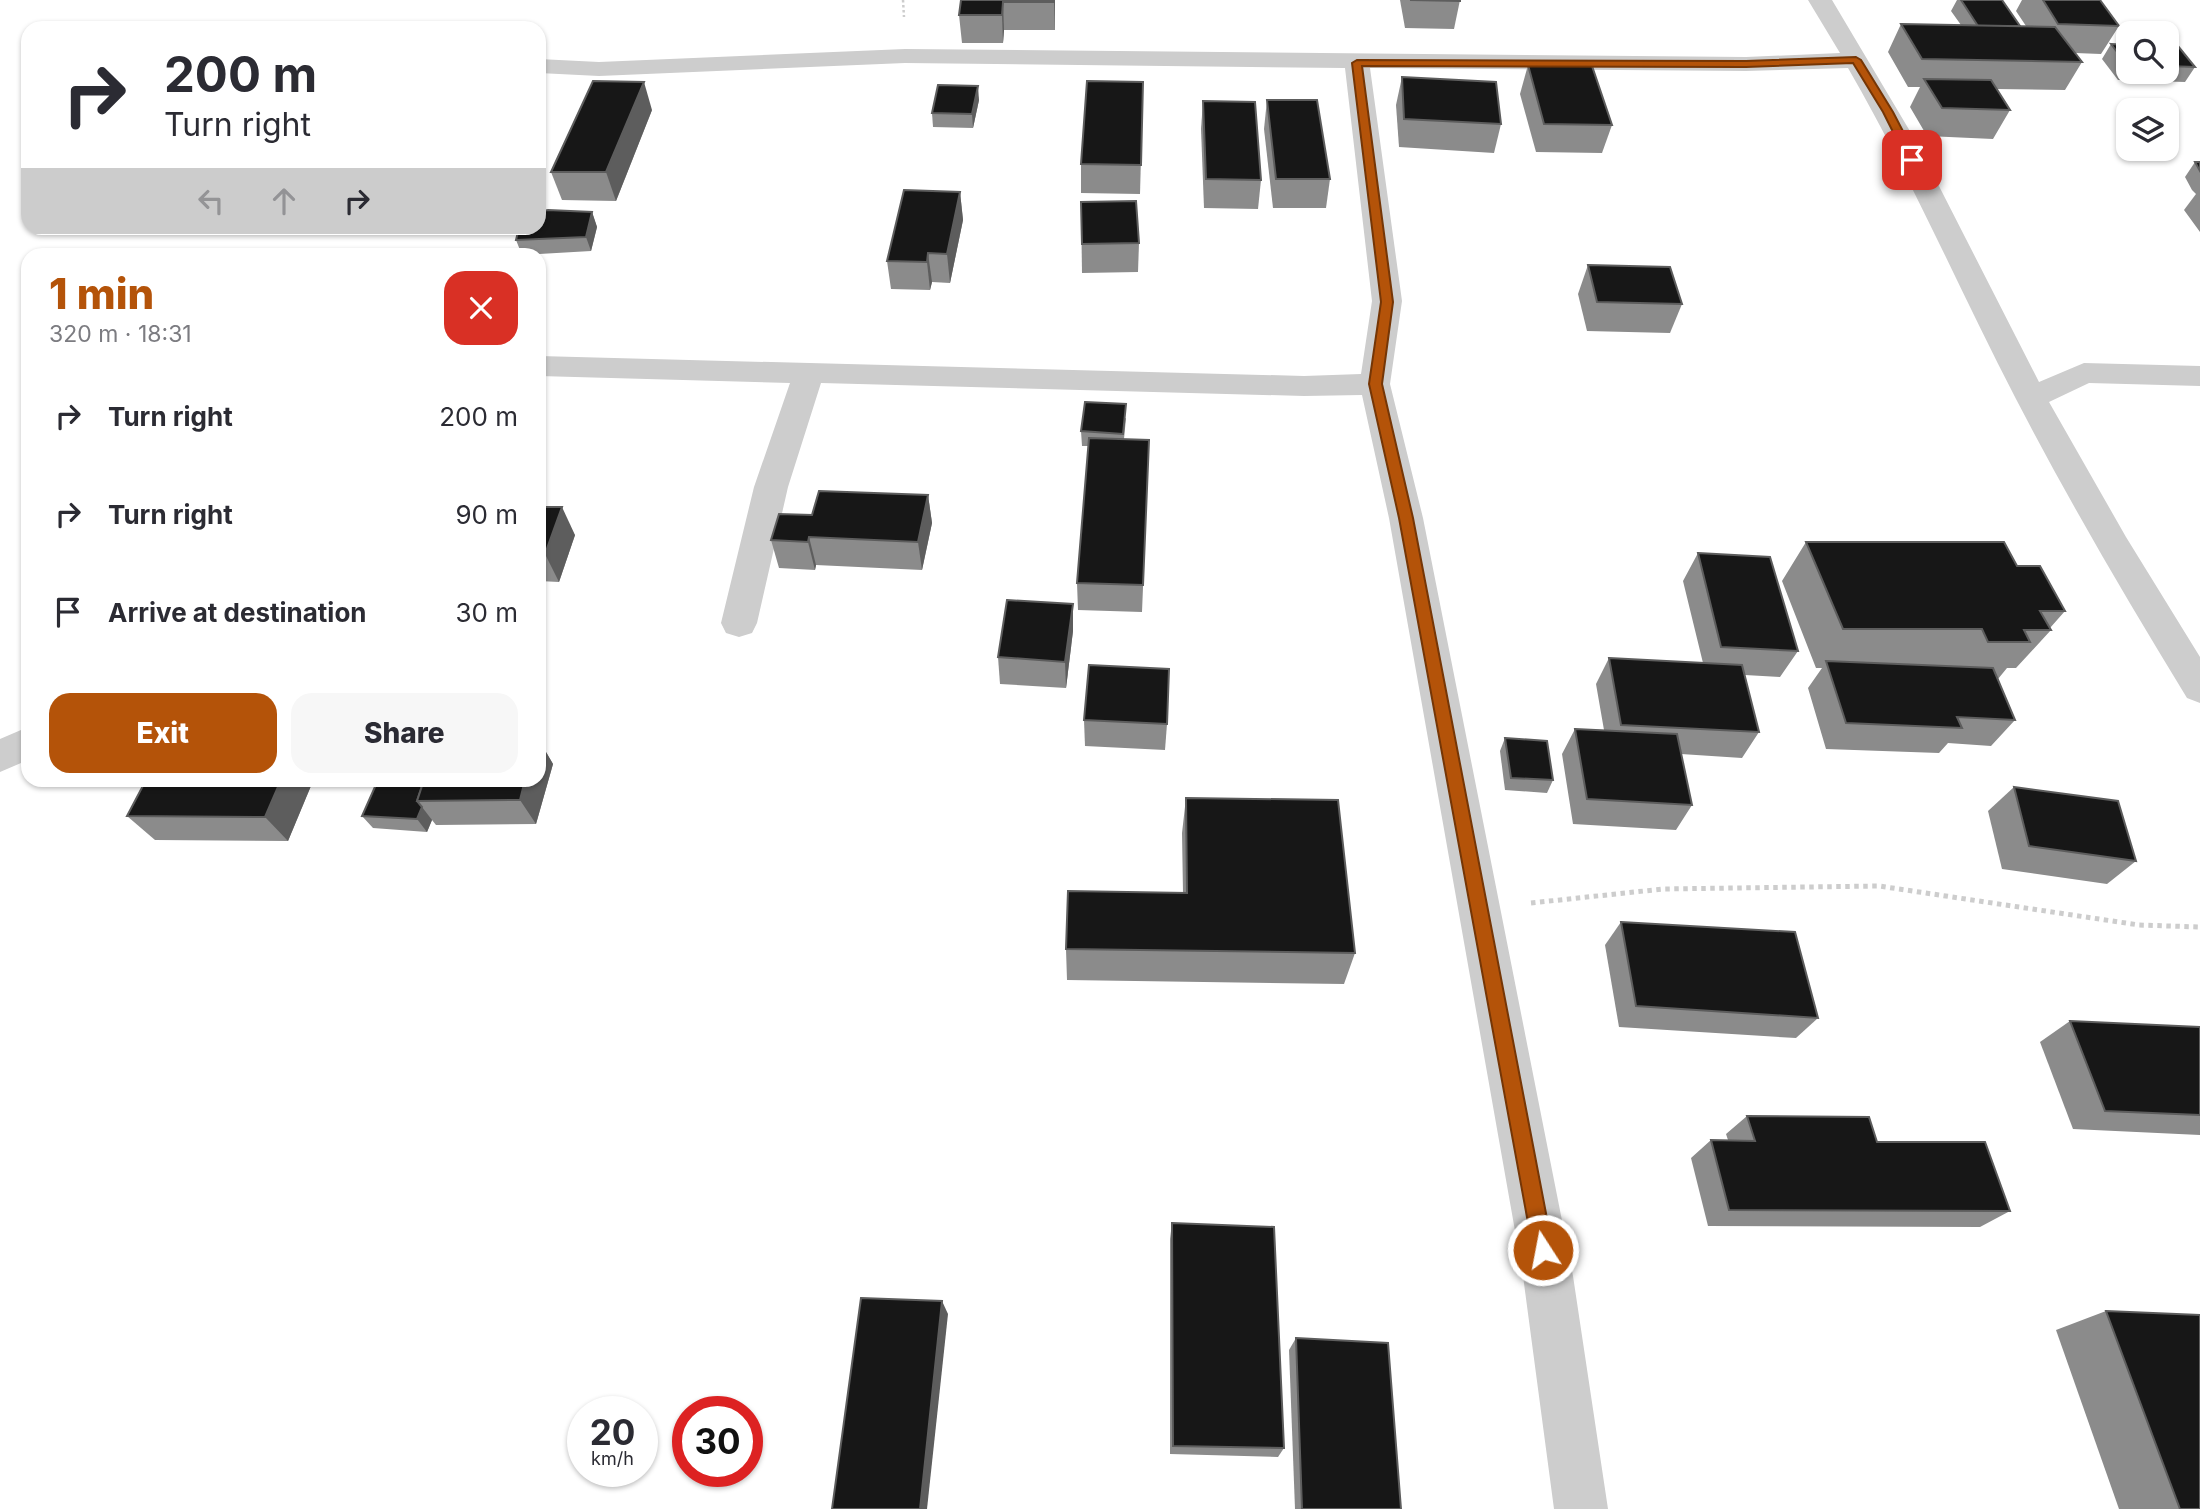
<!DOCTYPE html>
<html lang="en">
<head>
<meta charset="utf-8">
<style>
  :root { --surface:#fff; --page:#f7f7f7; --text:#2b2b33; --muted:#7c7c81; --accent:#b45309 }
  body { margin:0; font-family:Inter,sans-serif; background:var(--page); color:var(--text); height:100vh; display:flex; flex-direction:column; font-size:26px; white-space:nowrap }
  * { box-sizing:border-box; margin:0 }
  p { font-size:23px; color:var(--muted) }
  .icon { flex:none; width:38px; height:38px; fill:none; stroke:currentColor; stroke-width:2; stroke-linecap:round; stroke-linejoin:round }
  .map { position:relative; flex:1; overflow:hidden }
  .panel { position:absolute; left:21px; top:248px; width:525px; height:539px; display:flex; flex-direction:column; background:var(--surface); border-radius:21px; box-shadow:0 2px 5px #0004 }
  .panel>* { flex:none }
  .guide { position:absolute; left:21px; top:21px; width:525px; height:214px; border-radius:21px; box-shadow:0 2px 5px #0004; background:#fff; color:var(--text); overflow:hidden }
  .fabs { position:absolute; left:2116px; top:21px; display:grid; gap:14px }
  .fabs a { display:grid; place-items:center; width:63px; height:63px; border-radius:14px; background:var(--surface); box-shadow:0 2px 5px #0004; font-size:35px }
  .speed { position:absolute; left:567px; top:1396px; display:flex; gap:14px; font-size:35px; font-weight:700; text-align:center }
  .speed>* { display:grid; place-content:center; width:91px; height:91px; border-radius:50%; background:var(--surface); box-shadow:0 2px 5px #0004; line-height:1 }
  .speed small { font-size:18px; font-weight:400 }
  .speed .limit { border:10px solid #d22; background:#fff; color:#111 }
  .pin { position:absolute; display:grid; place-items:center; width:60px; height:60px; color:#fff; margin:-30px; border-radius:14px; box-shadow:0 4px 10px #0006 }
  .me { position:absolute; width:77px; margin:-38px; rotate:349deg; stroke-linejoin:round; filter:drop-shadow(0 0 5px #0008) }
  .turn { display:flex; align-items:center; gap:24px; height:147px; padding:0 28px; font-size:32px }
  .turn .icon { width:91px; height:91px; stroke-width:2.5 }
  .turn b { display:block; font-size:49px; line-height:60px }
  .lanes { display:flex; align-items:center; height:66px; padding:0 28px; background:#0003; justify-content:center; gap:35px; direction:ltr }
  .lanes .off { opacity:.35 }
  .round { display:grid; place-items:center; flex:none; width:74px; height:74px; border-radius:21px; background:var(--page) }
  .head { display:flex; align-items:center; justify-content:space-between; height:119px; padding:0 28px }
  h1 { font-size:42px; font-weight:800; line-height:52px; color:var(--accent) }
  .button { display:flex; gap:14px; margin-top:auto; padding:14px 28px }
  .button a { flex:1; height:80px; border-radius:21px; background:var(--accent); color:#fff; font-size:28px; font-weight:800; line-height:80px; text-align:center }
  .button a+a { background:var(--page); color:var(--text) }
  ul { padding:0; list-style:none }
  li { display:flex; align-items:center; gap:21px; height:98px; padding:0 28px }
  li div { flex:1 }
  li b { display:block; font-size:26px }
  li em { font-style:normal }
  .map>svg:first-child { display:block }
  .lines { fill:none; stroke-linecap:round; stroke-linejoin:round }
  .path-far1 { stroke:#cdcdcd; stroke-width:2.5; stroke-dasharray:2.5 2.5; stroke-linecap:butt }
  .path { stroke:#cdcdcd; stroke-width:5; stroke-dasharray:4.5 4.5; stroke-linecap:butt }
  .minor { fill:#cdcdcd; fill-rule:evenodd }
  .wall { fill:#8b8b8b }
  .shaded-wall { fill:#5d5d5d }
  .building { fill:#171717; stroke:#5d5d5d; stroke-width:2 }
  .route { fill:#b45309; stroke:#753606; stroke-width:2 }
</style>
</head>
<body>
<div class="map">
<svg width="2200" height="1509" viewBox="0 0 2200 1509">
  <rect width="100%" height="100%" fill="#fff"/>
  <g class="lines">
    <!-- path-far1 -->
    <path class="path-far1" d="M903,0L904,17"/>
    <!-- path -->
    <path class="path" d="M1531,903L1663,889L1879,886L2139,925L2200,927"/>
    <!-- minor -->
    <g class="minor">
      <path d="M1808,0H1832L1917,143L2039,382L2084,363L2200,366V386L2089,383L2049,402L2126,537L2200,657V703L2187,698C2127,600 2069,501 2016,399C1959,289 1910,175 1848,68L1746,71L1370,68L1402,301L1390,384L1423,518L1573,1276L1608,1509H1554L1523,1276L1389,518L1362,395L1304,396L821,383L788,487L757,623L752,633L739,637L726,633L721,623L754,487L790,383L539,376V356L1304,376L1361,374L1372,301L1345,68L905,63L599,76L539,73V59L599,62L905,49L1746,57L1840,53Z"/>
      <path d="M28,727V760L0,772V739Z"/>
    </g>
  </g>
  <!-- wall -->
  <g class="wall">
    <path d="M961,0H1055V30H1004L1003,43H962L959,15Z"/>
    <path d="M1400,0H1460L1454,29L1405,28Z"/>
    <path d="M1957,0H2002L2020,26H2026L2016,11L2022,0H2100L2119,26L2101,54L2075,53L2082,62L2065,90L1996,89L2010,110L1993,139L1927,136L1910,107L1920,87H1908L1888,52L1901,24L1961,25L1951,11Z"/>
    <path d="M2111,44L2128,45V72H2166V46L2195,67L2185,82L2118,80L2102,59Z"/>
    <path d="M1528,65L1612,125L1602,153L1536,152L1520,94Z"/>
    <path d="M1402,77L1501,124L1494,153L1399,147L1396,105Z"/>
    <path d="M1143,82L1140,194L1081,193V164Z"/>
    <path d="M979,100L973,128L933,127L932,113Z"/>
    <path d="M1267,100L1330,179L1326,208H1273L1264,129Z"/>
    <path d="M1203,101L1261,180L1258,209L1204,208L1201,129Z"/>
    <path d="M652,110L616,201L562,200L551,172Z"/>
    <path d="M2195,162H2200V232L2184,210L2196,194L2192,190L2185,177Z"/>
    <path d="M960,192L963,220L950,283L932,282L930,290L891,289L887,261Z"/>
    <path d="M1081,202L1139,243L1138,272L1082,273Z"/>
    <path d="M592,212L597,227L591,251L522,255L516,240Z"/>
    <path d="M1588,265L1682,304L1670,333L1587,331L1578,294Z"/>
    <path d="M1126,418L1124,439L1149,440L1142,612L1078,610L1077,583L1089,446H1082L1081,431Z"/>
    <path d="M928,495L932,523L922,570L816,565L815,570L779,568L771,540L812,515Z"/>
    <path d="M539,507L575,535L559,582L539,581Z"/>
    <path d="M1806,542L2017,566L2065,611L2050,628L2051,630L2016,668H2007L1998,679L2015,720L1991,746L1948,743L1939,753L1826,749L1808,688L1822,668H1816L1782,581Z"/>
    <path d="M1698,553L1798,651L1780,677L1745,675L1759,732L1742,758L1681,754L1692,805L1676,830L1573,824L1562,754L1575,729L1604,730L1596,684L1609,658L1703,663L1683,581Z"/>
    <path d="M1073,604V631L1066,688L1000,684L998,657Z"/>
    <path d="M1084,720L1167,724L1165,750L1085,746Z"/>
    <path d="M1505,738L1553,780L1547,793L1505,790L1500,751Z"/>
    <path d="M539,740L553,764L536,824L436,825L432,820L427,832L373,828L362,816L378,780H539Z"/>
    <path d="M313,781L288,841L155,840L127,816Z"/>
    <path d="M2014,787L2136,861L2107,884L2002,869L1988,811Z"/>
    <path d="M1186,798L1355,953L1344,984L1067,980L1066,949L1183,893L1182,833Z"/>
    <path d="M1621,922L1818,1018L1796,1038L1619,1027L1605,945Z"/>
    <path d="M2070,1021L2200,1027V1135L2073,1129L2040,1042Z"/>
    <path d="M1747,1116L1877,1142L2010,1211L1980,1227L1708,1226L1691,1158L1711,1140H1728L1726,1134Z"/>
    <path d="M1172,1223L1284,1448L1278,1457L1170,1454V1239Z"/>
    <path d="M2106,1311L2200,1509H2119L2056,1330Z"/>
    <path d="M1296,1338L1401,1509H1295L1289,1350Z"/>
  </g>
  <!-- shaded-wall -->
  <g class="shaded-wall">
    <path d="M1054,0H1055V30Z"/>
    <path d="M1003,2L1004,30L1003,43L1002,15Z"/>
    <path d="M644,82L652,110L616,201L606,172Z"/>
    <path d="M978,86L979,100L973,128L972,114Z"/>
    <path d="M960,192L963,220L950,283L947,254Z"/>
    <path d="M592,212L597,227L591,251L586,237Z"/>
    <path d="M928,253L932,282L930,290L927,262Z"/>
    <path d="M928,495L932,523L922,570L918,542Z"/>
    <path d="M562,507L575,535L559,582L545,554Z"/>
    <path d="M809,537L816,565L815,570L808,542Z"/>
    <path d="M1073,604V631L1066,688L1065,662Z"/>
    <path d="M539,740L553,764L536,824L520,800L525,780H539Z"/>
    <path d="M281,780L313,781L288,841L265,817Z"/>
    <path d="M422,807L432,820L427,832L417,819Z"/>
    <path d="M942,1301L948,1314L927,1509H920Z"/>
  </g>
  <!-- building -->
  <g class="building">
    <path d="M961,0H1054V2H1003L1002,15H959Z"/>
    <path d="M1410,0H1460V1Z"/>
    <path d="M1961,0H2002L2020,26H1978Z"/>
    <path d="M2043,0H2100L2119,26L2058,24Z"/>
    <path d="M1901,24L2055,27L2082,62L1922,59Z"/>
    <path d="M2111,44L2128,45V65H2127Z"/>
    <path d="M2166,46H2178L2195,67L2166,66Z"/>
    <path d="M1528,65L1592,66L1612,125L1544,124Z"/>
    <path d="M1402,77L1496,82L1501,124L1404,119Z"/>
    <path d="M1924,79L1991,80L2010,110L1942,108Z"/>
    <path d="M593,81L644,82L606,172H551Z"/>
    <path d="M1087,81L1143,82L1141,165L1081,164Z"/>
    <path d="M938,85L978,86L972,114L932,113Z"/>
    <path d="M1267,100H1317L1330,179H1276Z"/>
    <path d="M1203,101L1255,102L1261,180L1206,179Z"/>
    <path d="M2195,162H2200V171Z"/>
    <path d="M904,190L960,192L947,254L928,253L927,262L887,261Z"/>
    <path d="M1136,201L1139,243L1082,244L1081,202Z"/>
    <path d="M548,210L592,212L586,237L516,240L519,228H539V212Z"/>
    <path d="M1588,265L1670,267L1682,304L1597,302Z"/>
    <path d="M1085,402L1126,404L1123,434L1081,431Z"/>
    <path d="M1089,438L1149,440L1143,585L1077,583Z"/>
    <path d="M819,491L928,495L918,542L809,537L808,542L771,540L779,514L812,515Z"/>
    <path d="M539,507H562L545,554H539Z"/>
    <path d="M1806,542H2004L2017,566H2040L2065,611H2040L2051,630H2024L2030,642H1988L1982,629H1843Z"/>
    <path d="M1698,553L1770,557L1798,651L1721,647Z"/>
    <path d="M1007,600L1073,604L1065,662L998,657Z"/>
    <path d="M1609,658L1742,665L1759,732L1621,725Z"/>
    <path d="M1826,661L1993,668L2015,720L1957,717L1962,728L1846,723Z"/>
    <path d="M1089,665L1169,669L1167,724L1084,720Z"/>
    <path d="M1575,729L1677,734L1692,805L1587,799Z"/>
    <path d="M1505,738L1547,741L1553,780L1511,778Z"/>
    <path d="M146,780H281L265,817L127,816Z"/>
    <path d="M378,780H424L417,801L422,807L417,819L362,816Z"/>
    <path d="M424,780H525L520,800L417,801Z"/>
    <path d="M2014,787L2118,801L2136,861L2029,846Z"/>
    <path d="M1186,798L1338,800L1355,953L1066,949L1068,891L1187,893Z"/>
    <path d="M1621,922L1795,932L1818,1018L1636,1006Z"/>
    <path d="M2070,1021L2200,1027V1115L2105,1111Z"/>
    <path d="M1747,1116L1869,1117L1877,1142H1985L2010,1211L1729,1210L1711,1140L1755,1141Z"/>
    <path d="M1172,1223L1274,1227L1284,1448L1173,1446Z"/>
    <path d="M861,1298L942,1301L920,1509H832Z"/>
    <path d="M2106,1311L2200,1315V1509H2180Z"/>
    <path d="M1296,1338L1388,1343L1401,1509H1302Z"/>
  </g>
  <!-- route -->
  <path class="route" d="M1856,57L1861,60L1893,112L1918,160L1916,162L1907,160L1883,112L1853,63L1746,67L1362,66L1393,302L1382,384L1413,518L1553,1250L1550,1257L1543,1260L1536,1257L1533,1250L1399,518L1369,384L1381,302L1352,63L1357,60L1746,61Z"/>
</svg>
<div class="fabs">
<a><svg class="icon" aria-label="search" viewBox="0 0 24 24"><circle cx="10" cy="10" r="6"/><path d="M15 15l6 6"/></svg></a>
<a><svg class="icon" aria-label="layers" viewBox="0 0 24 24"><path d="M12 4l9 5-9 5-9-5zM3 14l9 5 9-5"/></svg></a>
</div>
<div class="speed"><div>20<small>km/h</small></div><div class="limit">30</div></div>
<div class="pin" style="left:1912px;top:160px;background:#d93025"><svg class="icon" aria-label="arrive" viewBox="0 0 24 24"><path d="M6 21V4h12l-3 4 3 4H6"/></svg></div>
<svg class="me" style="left:1543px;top:1250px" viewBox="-20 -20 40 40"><circle r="17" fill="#b45309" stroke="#fff" stroke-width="3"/><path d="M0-11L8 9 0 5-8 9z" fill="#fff"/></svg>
<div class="guide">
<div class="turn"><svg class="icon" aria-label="right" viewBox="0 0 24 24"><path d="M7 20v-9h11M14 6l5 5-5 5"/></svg><div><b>200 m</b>Turn right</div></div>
<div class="lanes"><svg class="icon off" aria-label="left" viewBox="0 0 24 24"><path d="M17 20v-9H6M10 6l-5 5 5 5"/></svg><svg class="icon off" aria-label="ahead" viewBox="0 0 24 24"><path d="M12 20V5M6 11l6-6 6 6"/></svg><svg class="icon" aria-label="right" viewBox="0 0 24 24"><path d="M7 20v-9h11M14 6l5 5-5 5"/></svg></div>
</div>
<section class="panel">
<div class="head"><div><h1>1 min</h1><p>320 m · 18:31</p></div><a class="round" style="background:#d93025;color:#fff"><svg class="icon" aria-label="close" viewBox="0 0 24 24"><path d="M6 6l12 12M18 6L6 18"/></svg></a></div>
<ul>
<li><svg class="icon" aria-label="right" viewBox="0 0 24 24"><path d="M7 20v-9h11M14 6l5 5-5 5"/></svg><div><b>Turn right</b></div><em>200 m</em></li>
<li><svg class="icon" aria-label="right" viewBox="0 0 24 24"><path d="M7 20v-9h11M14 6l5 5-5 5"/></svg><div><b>Turn right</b></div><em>90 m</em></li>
<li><svg class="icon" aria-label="arrive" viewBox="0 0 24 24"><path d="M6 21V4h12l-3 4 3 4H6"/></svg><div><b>Arrive at destination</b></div><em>30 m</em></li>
</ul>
<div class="button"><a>Exit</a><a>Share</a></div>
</section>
</div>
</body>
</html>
